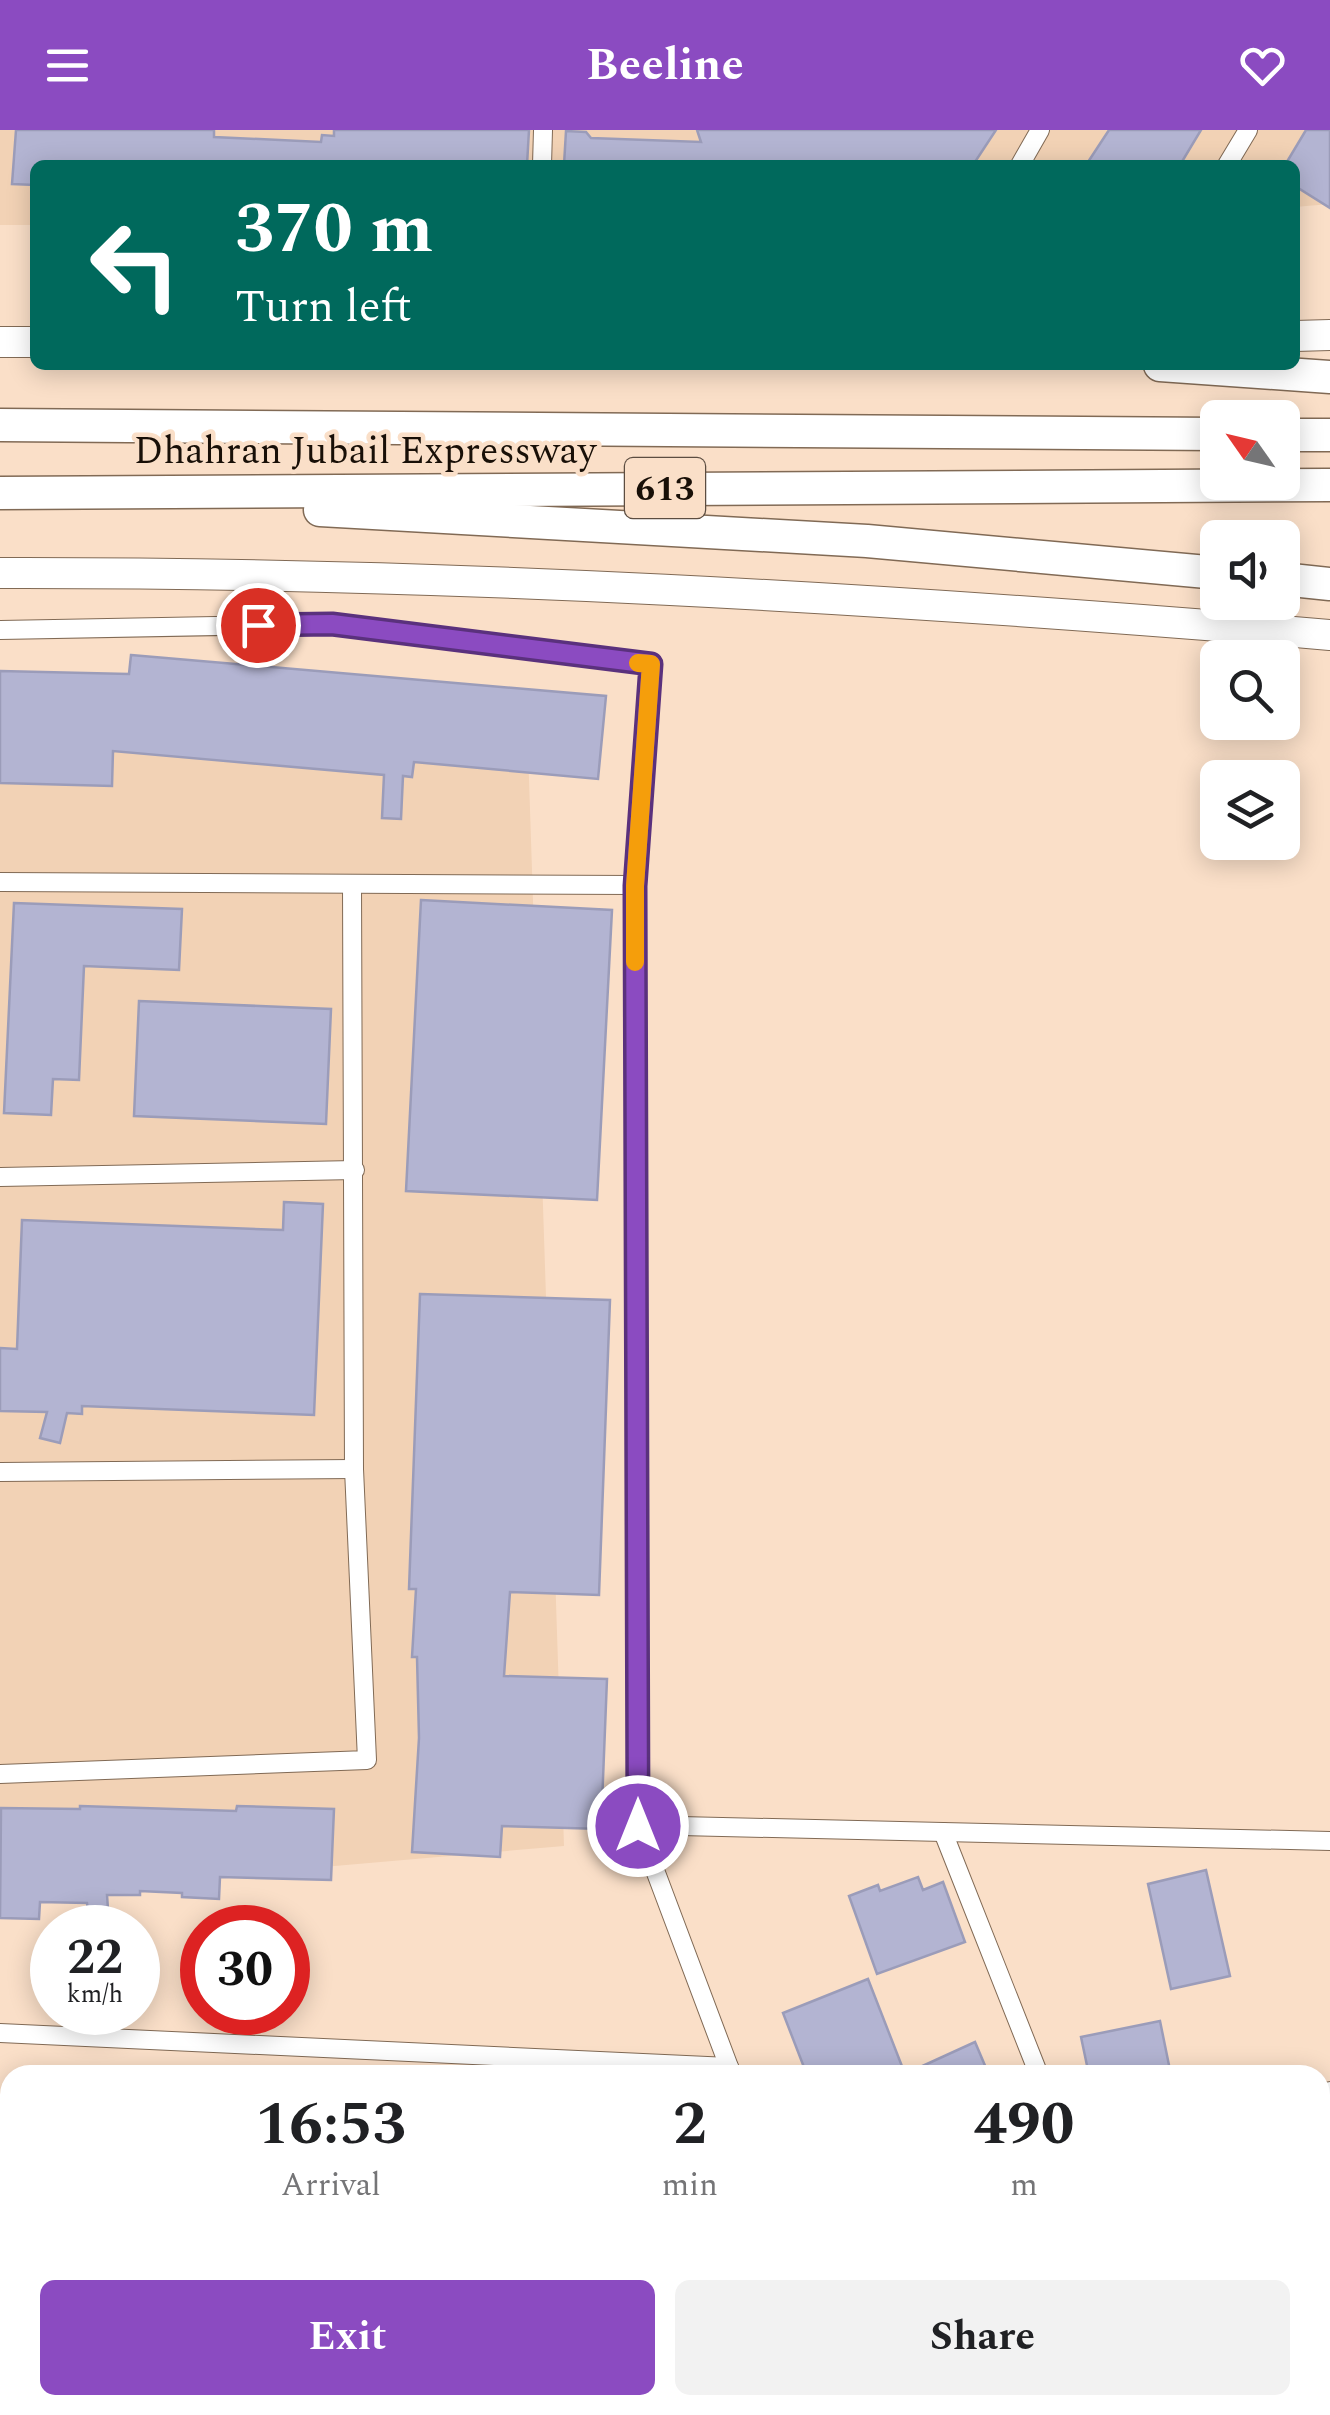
<!DOCTYPE html>
<html lang="en">
<head>
<meta charset="utf-8">
<style>
  :root { --surface:#fff; --page:#f2f2f2; --text:#202124; --muted:#757577; --accent:#8b4bc1 }
  body { margin:0; font-family:Spectral,serif; background:var(--page); color:var(--text); height:100vh; display:flex; flex-direction:column; font-size:38px; white-space:nowrap }
  * { box-sizing:border-box; margin:0 }
  p { font-size:32px; color:var(--muted) }
  .icon { flex:none; width:55px; height:55px; fill:none; stroke:currentColor; stroke-width:2; stroke-linecap:round; stroke-linejoin:round }
  .map { position:relative; flex:1; overflow:hidden }
  .sheet { position:absolute; left:0px; top:1935px; width:1330px; height:350px; display:flex; flex-direction:column; background:var(--surface); border-radius:30px 30px 0 0; box-shadow:0 5px 25px #0003 }
  .sheet>* { flex:none }
  .banner { position:absolute; left:30px; top:30px; width:1270px; height:210px; border-radius:15px; box-shadow:0 5px 25px #0003; background:#00695c; color:#fff; overflow:hidden }
  .needle { width:65px; rotate:304deg }
  .fabs { position:absolute; left:1200px; top:270px; display:grid; gap:20px }
  .fabs a { display:grid; place-items:center; width:100px; height:100px; border-radius:15px; background:var(--surface); box-shadow:0 5px 25px #0003; font-size:50px }
  .speed { position:absolute; left:30px; top:1775px; display:flex; gap:20px; font-size:50px; font-weight:700; text-align:center }
  .speed>* { display:grid; place-content:center; width:130px; height:130px; border-radius:50%; background:var(--surface); box-shadow:0 5px 25px #0003; line-height:1 }
  .speed small { font-size:25px; font-weight:400 }
  .speed .limit { border:15px solid #d22; background:#fff; color:#111 }
  .pin { position:absolute; display:grid; place-items:center; width:85px; height:85px; color:#fff; margin:-42px; border:5px solid #fff; border-radius:50%; box-shadow:0 2px 10px #0007 }
  .me { position:absolute; width:110px; margin:-55px; rotate:0deg; stroke-linejoin:round; filter:drop-shadow(0 0 8px #0008) }
  .turn { display:flex; align-items:center; gap:35px; height:210px; padding:0 40px; font-size:45px }
  .turn .icon { width:130px; height:130px; stroke-width:2.5 }
  .turn b { display:block; font-size:70px; line-height:85px }
  .eta { display:flex; justify-content:space-evenly; align-items:center; height:170px; text-align:center }
  .eta b { font-size:60px; font-weight:700; line-height:70px }
  .action { display:flex; gap:20px; margin-top:auto; padding:20px 40px }
  .action a { flex:1; height:115px; border-radius:15px; background:var(--accent); color:#fff; font-size:40px; font-weight:700; line-height:115px; text-align:center }
  .action a+a { background:var(--page); color:var(--text) }
  header { display:flex; justify-content:space-between; align-items:center; height:130px; padding:0 40px; background:var(--accent); color:#fff; font-size:45px; font-weight:700 }
  .map>svg:first-child { display:block }
  .built { fill:#f2d2b5 }
  .building { fill:#b3b4d2; stroke:#9b9cb9; stroke-width:2.5 }
  .lines { fill:none; stroke-linecap:round; stroke-linejoin:round }
  .street-casing { stroke:#816a55; stroke-width:20 }
  .secondary-casing { stroke:#816a55; stroke-width:28 }
  .primary-casing { stroke:#816a55; stroke-width:32 }
  .highway-casing { stroke:#816a55; stroke-width:35 }
  .street { stroke:#fff; stroke-width:18 }
  .secondary { stroke:#fff; stroke-width:25 }
  .primary { stroke:#fff; stroke-width:30 }
  .highway { stroke:#fff; stroke-width:32 }
  .route-casing { stroke:#5a317d; stroke-width:25 }
  .route { stroke:#8b4bc1; stroke-width:18 }
  .slow { stroke:#f59e0b; stroke-width:18 }
  .labels { text-anchor:middle; stroke-width:9; stroke-linejoin:round; paint-order:stroke }
  .shield { fill:#fadfc8; stroke:#5c4d41; stroke-width:2.5 }
  .shield-label { font-size:35px; font-weight:bold; fill:#180f07 }
  .street-label { font-size:38px; fill:#180f07; stroke:#fadfc8 }
</style>
</head>
<body>
<header><svg class="icon" aria-label="menu" viewBox="0 0 24 24"><path d="M4 6h16M4 12h16M4 18h16"/></svg>Beeline<svg class="icon" aria-label="heart" viewBox="0 0 24 24"><path d="M12 20l-8-8c-3-5 5-10 8-4 3-6 11-1 8 4z"/></svg></header>
<div class="map">
<svg width="1330" height="2285" viewBox="0 0 1330 2285">
  <rect width="100%" height="100%" fill="#fadfc8"/>
  <!-- built -->
  <g class="built">
    <path d="M0,0H1330V74L1295,77V35H35V95H0Z"/>
    <path d="M0,566L527,588L564,1716L0,1765Z"/>
  </g>
  <!-- building -->
  <g class="building">
    <path d="M16,0H214V7L321,12L322,5L334,6V0H529L527,35H35V55L12,54Z"/>
    <path d="M697,0H996L973,35H564L566,1L586,2L591,8L701,12Z"/>
    <path d="M1109,0H1201L1180,35H1086Z"/>
    <path d="M1306,0H1330V78L1295,56V35H1285Z"/>
    <path d="M131,525L606,566L598,649L414,632L412,647L403,646L401,689L382,688L384,645L113,621L112,656L0,653V541L129,544Z"/>
    <path d="M421,770L612,780L597,1070L406,1061Z"/>
    <path d="M14,773L182,779L179,840L84,836L79,950L53,949L51,985L4,983Z"/>
    <path d="M139,871L331,879L326,994L134,986Z"/>
    <path d="M284,1072L323,1074L314,1285L82,1276V1284L67,1283L60,1313L40,1308L47,1282L0,1281V1218L17,1219L22,1090L283,1100Z"/>
    <path d="M420,1164L610,1170L599,1465L510,1462L504,1546L607,1549L601,1699L502,1696L500,1727L412,1722L419,1608L417,1527H412L416,1459H409Z"/>
    <path d="M80,1676L236,1681L237,1676L334,1679L331,1750L220,1747L219,1769L182,1767V1763L140,1761V1765H107L108,1779L88,1781L87,1773L40,1772L39,1789L0,1788L1,1678L80,1679Z"/>
    <path d="M1206,1740L1230,1846L1171,1859L1148,1754Z"/>
    <path d="M918,1747L923,1760L943,1752L965,1812L877,1844L849,1766L878,1755L880,1761Z"/>
    <path d="M868,1849L905,1944L975,1912L989,1945H807L783,1883Z"/>
    <path d="M1160,1891L1171,1945H1089L1081,1907Z"/>
  </g>
  <g class="lines">
    <defs>
      <g id="street">
        <path d="M542,35L543,0"/>
        <path d="M1020,35L1040,0"/>
        <path d="M1227,35L1248,0"/>
        <path d="M0,500L332,494L651,534L635,755L638,1695L732,1945"/>
        <path d="M0,752L635,755"/>
        <path d="M0,1047L355,1040"/>
        <path d="M0,1342L354,1339"/>
        <path d="M0,1644L367,1630L354,1339L352,754"/>
        <path d="M638,1695L1330,1711"/>
        <path d="M943,1702L1039,1945"/>
        <path d="M0,1903L729,1937"/>
        <path d="M1320,1964L1330,1961"/>
        <path d="M183,2285L189,2275"/>
        <path d="M673,2285L674,2275"/>
      </g>
      <g id="secondary">
        <path d="M0,2120L10,2121"/>
        <path d="M0,2153L10,2155"/>
        <path d="M1320,2212L1330,2210"/>
        <path d="M1320,2258L1330,2256"/>
        <path d="M766,2275L827,2285"/>
        <path d="M1159,2285L1222,2275"/>
      </g>
      <g id="primary">
        <path d="M1295,206L1330,205"/>
        <path d="M0,212H35"/>
        <path d="M0,443C445,442 886,468 1330,505"/>
      </g>
      <g id="highway">
        <path d="M1160,235L1330,247"/>
        <path d="M0,295L1218,304"/>
        <path d="M1282,305H1330"/>
        <path d="M0,363L1330,355"/>
        <path d="M320,380L867,411L1218,443"/>
        <path d="M1282,449L1330,454"/>
      </g>
    </defs>
    <!-- street casing -->
    <use href="#street" class="street-casing"/>
    <!-- secondary casing -->
    <use href="#secondary" class="secondary-casing"/>
    <!-- primary casing -->
    <use href="#primary" class="primary-casing"/>
    <!-- highway casing -->
    <use href="#highway" class="highway-casing"/>
    <!-- street -->
    <use href="#street" class="street"/>
    <!-- secondary -->
    <use href="#secondary" class="secondary"/>
    <!-- primary -->
    <use href="#primary" class="primary"/>
    <!-- highway -->
    <use href="#highway" class="highway"/>
  </g>
  <g class="lines">
    <defs>
      <path id="route" d="M258,495L332,494L651,534L635,756L638,1696"/>
    </defs>
    <!-- route casing -->
    <use href="#route" class="route-casing"/>
    <!-- route -->
    <use href="#route" class="route"/>
    <!-- slow -->
    <path class="slow" d="M635,832V756L651,534L638,533"/>
  </g>
  <g class="labels">
    <!-- shield labels -->
    <rect class="shield" x="625" y="328" width="80" height="60" rx="8"/>
    <g class="shield-label">
      <text x="665" y="370">613</text>
    </g>
    <!-- street labels -->
    <g class="street-label">
      <text x="365" y="333">Dhahran Jubail Expressway</text>
    </g>
  </g>
</svg>
<div class="fabs">
<a><svg class="needle" viewBox="-14 -14 28 28"><path d="M0-13l5 13h-10z" fill="#e53935"/><path d="M0 13l5-13h-10z" fill="#757577"/></svg></a>
<a><svg class="icon" aria-label="sound" viewBox="0 0 24 24"><path d="M4 9h4l5-4v14l-5-4H4zM17 9q2 3 0 6"/></svg></a>
<a><svg class="icon" aria-label="search" viewBox="0 0 24 24"><circle cx="10" cy="10" r="6"/><path d="M15 15l6 6"/></svg></a>
<a><svg class="icon" aria-label="layers" viewBox="0 0 24 24"><path d="M12 4l9 5-9 5-9-5zM3 14l9 5 9-5"/></svg></a>
</div>
<div class="speed"><div>22<small>km/h</small></div><div class="limit">30</div></div>
<div class="pin" style="left:258px;top:495px;background:#d93025"><svg class="icon" aria-label="arrive" viewBox="0 0 24 24"><path d="M6 21V4h12l-3 4 3 4H6"/></svg></div>
<svg class="me" style="left:638px;top:1696px" viewBox="-20 -20 40 40"><circle r="17" fill="#8b4bc1" stroke="#fff" stroke-width="3"/><path d="M0-11L8 9 0 5-8 9z" fill="#fff"/></svg>
<div class="banner">
<div class="turn"><svg class="icon" aria-label="left" viewBox="0 0 24 24"><path d="M17 20v-9H6M10 6l-5 5 5 5"/></svg><div><b>370 m</b>Turn left</div></div>
</div>
<section class="sheet">
<div class="eta">
<div><b>16:53</b><p>Arrival</p></div>
<div><b>2</b><p>min</p></div>
<div><b>490</b><p>m</p></div>
</div>
<div class="action"><a>Exit</a><a>Share</a></div>
</section>
</div>
</body>
</html>
